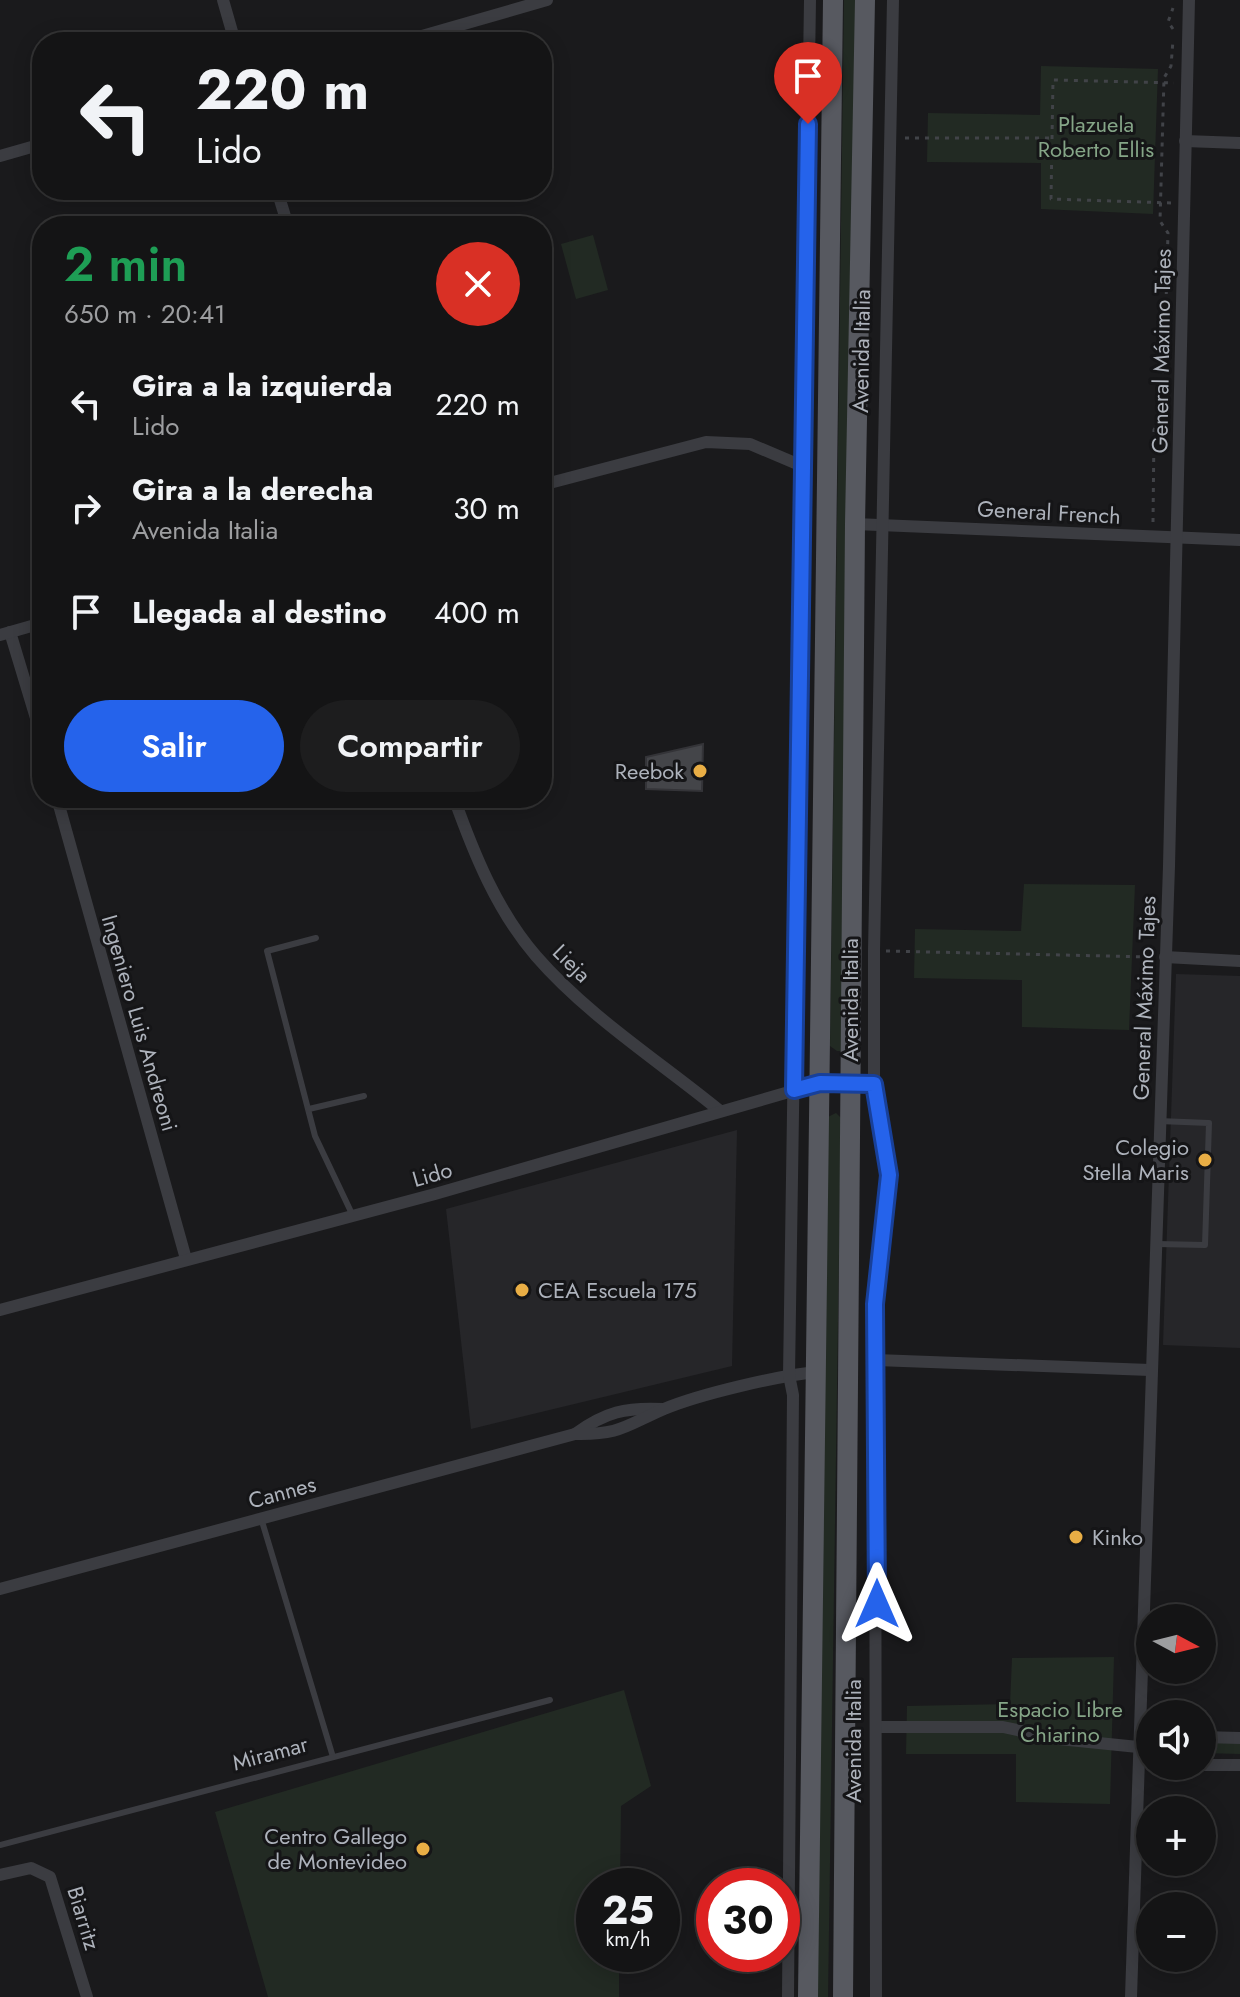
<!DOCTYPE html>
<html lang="es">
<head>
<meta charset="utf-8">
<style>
  :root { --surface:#141415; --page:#1d1d1e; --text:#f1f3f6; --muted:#9d9ea0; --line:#333334; --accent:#2563eb }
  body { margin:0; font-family:Jost,sans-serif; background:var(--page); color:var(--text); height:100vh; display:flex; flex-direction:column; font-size:30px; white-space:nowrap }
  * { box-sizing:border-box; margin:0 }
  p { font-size:26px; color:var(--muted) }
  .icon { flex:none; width:44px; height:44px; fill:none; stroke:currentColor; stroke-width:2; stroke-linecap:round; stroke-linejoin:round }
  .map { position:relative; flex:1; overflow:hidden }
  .drawer { position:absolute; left:32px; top:216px; width:520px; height:592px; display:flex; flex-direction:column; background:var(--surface); border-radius:32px; box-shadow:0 4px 20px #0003,0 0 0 2px var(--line) }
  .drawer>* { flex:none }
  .guide { position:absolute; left:32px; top:32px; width:520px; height:168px; border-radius:32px; box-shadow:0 4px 20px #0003,0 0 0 2px var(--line); background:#141415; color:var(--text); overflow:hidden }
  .needle { width:52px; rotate:97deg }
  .controls { position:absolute; left:1136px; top:1604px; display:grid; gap:16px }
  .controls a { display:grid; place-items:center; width:80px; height:80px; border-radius:50%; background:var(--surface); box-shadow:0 4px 20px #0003,0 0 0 2px var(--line); font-size:40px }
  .speed { position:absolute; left:576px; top:1868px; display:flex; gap:16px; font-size:40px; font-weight:700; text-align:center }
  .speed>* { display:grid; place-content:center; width:104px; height:104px; border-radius:50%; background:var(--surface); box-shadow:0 4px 20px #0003,0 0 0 2px var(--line); line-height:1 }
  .speed small { font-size:20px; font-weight:400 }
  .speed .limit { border:12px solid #d22; background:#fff; color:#111 }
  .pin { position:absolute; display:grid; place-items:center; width:68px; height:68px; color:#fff; margin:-82px -34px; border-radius:50% 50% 50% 0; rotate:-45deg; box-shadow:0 0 8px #0007 }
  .pin .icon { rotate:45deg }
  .me { position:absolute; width:88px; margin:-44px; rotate:0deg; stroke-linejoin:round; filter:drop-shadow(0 0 6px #0008) }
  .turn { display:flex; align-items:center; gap:28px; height:168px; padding:0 32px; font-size:36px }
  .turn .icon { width:104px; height:104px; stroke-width:2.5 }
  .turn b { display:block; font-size:56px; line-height:68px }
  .round { display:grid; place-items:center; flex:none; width:84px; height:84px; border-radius:42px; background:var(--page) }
  .overview { display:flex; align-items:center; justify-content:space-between; height:136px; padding:0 32px }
  h1 { font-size:48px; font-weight:600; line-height:60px; color:#1e9e55 }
  .primary-button { display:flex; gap:16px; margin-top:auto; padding:16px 32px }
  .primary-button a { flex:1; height:92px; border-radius:48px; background:var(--accent); color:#fff; font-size:32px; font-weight:600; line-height:92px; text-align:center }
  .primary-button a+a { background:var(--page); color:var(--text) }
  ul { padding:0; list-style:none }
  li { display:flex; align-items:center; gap:24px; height:104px; padding:0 32px }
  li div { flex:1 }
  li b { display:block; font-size:30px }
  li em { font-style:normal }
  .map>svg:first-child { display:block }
  .built { fill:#262629 }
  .green { fill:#222a23 }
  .building { fill:#444549; stroke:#343438; stroke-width:2 }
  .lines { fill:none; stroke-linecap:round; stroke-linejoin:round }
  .path { stroke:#414348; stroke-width:3; stroke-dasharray:4 6; stroke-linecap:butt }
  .service { stroke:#3b3c41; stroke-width:6 }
  .minor { stroke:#3b3c41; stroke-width:12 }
  .primary { stroke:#575960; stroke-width:20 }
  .route-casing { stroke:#184099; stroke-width:20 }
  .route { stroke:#2563eb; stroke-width:14 }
  .poi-dot { fill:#e9ae45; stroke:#151517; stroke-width:3 }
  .labels { text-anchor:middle; stroke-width:6; stroke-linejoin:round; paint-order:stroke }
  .park-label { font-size:22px; fill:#85a587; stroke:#151517 }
  .street-label { font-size:22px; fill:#adb2bb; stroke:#151517 }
  .poi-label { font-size:22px; fill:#adb2bb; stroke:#151517; text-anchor:end }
</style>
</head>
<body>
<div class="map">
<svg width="1240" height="1997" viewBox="0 0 1240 1997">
  <rect width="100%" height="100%" fill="#1a1a1c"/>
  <!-- built -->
  <g class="built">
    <path d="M1176,974L1240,976V1348L1163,1345Z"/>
    <path d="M737,1130L732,1366L471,1429L446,1209Z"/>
  </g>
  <!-- green -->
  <g class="green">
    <path d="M844,0H858L841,1051H837L830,1046Z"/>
    <path d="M1041,66L1158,69L1153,214L1041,209V163L927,162L928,113L1040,115Z"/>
    <path d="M593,235L608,290L576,299L561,244Z"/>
    <path d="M1024,884L1135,885L1129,1030L1022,1027V980L914,978L915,929L1021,931Z"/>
    <path d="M836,1113L841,1118L828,1997H815L828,1117Z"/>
    <path d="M1114,1657L1110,1804L1016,1802V1754H906L907,1706L1010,1704L1012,1658Z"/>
    <path d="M624,1690L651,1786L621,1806L620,1886H594V1954H619V1997H268L215,1812Z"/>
    <path d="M1202,1741L1240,1742V1754L1202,1753Z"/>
  </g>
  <!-- building -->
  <path class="building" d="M703,744L702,791L646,789V757Z"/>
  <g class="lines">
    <!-- path -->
    <g class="path">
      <path d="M1173,29L1168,22L1173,8"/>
      <path d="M905,138H1053"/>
      <path d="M1171,203L1051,199L1053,80L1174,83"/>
      <path d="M1153,522L1154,430L1163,411L1168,233L1160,221L1164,78L1171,66L1173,40"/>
      <path d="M886,951L1150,957"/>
    </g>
    <!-- service -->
    <g class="service">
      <path d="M316,938L267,951L315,1136L353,1216"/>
      <path d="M309,1109L364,1096"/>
      <path d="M1157,1244L1205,1245L1209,1123L1159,1121"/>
      <path d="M261,1518L333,1757"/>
      <path d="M0,1845L550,1700"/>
    </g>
    <!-- minor -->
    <g class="minor">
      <path d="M223,0L235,42"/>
      <path d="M401,42L547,0"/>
      <path d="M1185,141L1240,143"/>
      <path d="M0,156L42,144"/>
      <path d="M277,190L288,226"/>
      <path d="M542,485L706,442L750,444L802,466"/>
      <path d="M855,524L1240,540"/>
      <path d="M10,632L42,738"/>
      <path d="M0,635L42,623"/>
      <path d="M57,798L186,1259"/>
      <path d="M454,798C474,854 497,911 536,956C588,1016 659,1061 720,1111"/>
      <path d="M1165,957L1240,961"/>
      <path d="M0,1310L435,1194L820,1083L874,1084"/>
      <path d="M876,1360L1150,1370"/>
      <path d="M575,1434C605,1412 626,1407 663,1409"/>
      <path d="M0,1589L575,1434C620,1435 625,1426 664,1409C700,1394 777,1376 816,1372"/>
      <path d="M877,1727H1003L1059,1739L1138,1747"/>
      <path d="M1202,1737L1240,1738"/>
      <path d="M1202,1765H1240"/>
      <path d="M0,1875L31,1868L50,1877L87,1997"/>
      <path d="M788,1997L793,1395L789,1375L810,0"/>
      <path d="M876,1997L875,1304L889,1175L874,1084V951L893,0"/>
      <path d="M1131,1997L1169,866L1189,0"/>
    </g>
    <!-- primary -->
    <g class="primary">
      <path d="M808,1997L833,0"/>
      <path d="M843,1997L855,524L865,0"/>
    </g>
  </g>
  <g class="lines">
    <defs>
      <path id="route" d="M808,124L794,1090L820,1083L874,1084L889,1175L875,1304L877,1604"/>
    </defs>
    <!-- route casing -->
    <use href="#route" class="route-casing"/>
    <!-- route -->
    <use href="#route" class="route"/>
  </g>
  <!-- markers -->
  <g class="poi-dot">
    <circle cx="700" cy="771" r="8"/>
    <circle cx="1205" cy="1160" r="8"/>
    <circle cx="522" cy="1290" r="8"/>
    <circle cx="1076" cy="1537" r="8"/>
    <circle cx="423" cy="1849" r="8"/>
  </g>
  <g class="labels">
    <!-- park labels -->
    <g class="park-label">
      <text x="1096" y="132">Plazuela<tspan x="1096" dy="25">Roberto Ellis</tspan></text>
      <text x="1060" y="1717">Espacio Libre<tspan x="1060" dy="25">Chiarino</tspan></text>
    </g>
    <!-- street labels -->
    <g class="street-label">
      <text transform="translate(861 351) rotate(-89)" y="8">Avenida Italia</text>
      <text transform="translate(1161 351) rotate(-89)" y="8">General Máximo Tajes</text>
      <text transform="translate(1049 512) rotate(3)" y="8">General French</text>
      <text transform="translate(572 963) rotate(45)" y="8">Lieja</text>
      <text transform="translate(1144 998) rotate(-88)" y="8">General Máximo Tajes</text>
      <text transform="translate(850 1000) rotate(-90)" y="8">Avenida Italia</text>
      <text transform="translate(140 1023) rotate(74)" y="8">Ingeniero Luis Andreoni</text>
      <text transform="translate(432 1174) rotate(-16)" y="8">Lido</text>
      <text transform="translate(282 1492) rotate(-15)" y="8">Cannes</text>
      <text transform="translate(853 1741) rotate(-90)" y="8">Avenida Italia</text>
      <text transform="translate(270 1753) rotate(-15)" y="8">Miramar</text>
      <text transform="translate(84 1918) rotate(73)" y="8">Biarritz</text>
    </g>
    <!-- poi labels -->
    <g class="poi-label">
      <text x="684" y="779">Reebok</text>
      <text x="1189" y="1155">Colegio<tspan x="1189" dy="25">Stella Maris</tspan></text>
      <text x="538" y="1298" text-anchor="start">CEA Escuela 175</text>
      <text x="1092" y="1545" text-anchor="start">Kinko</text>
      <text x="407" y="1844">Centro Gallego<tspan x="407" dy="25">de Montevideo</tspan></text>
    </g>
  </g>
</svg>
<div class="controls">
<a><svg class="needle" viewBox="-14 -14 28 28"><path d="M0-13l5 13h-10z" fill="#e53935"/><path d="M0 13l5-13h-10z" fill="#9d9ea0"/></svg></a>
<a><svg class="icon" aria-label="sound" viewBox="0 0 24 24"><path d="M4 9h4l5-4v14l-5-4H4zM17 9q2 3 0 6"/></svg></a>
<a>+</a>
<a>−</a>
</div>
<div class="speed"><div>25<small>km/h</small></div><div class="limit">30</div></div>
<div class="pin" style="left:808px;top:124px;background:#d93025"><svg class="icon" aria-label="arrive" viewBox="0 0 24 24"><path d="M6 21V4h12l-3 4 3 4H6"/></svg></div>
<svg class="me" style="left:877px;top:1604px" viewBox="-20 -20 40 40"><path d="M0-17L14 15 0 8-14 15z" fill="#2563eb" stroke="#fff" stroke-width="4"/></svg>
<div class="guide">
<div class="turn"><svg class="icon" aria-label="left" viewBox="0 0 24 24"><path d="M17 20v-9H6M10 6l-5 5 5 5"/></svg><div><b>220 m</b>Lido</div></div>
</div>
<section class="drawer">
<div class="overview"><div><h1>2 min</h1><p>650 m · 20:41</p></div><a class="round" style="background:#d93025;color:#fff"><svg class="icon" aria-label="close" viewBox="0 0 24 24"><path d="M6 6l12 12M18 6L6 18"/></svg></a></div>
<ul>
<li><svg class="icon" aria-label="left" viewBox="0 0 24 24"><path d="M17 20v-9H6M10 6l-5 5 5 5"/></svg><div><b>Gira a la izquierda</b><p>Lido</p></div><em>220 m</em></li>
<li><svg class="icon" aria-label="right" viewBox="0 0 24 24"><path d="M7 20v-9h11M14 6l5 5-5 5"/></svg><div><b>Gira a la derecha</b><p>Avenida Italia</p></div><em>30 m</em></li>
<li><svg class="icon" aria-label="arrive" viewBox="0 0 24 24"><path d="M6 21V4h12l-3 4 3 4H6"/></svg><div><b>Llegada al destino</b></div><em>400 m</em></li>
</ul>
<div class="primary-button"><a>Salir</a><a>Compartir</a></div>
</section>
</div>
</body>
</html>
